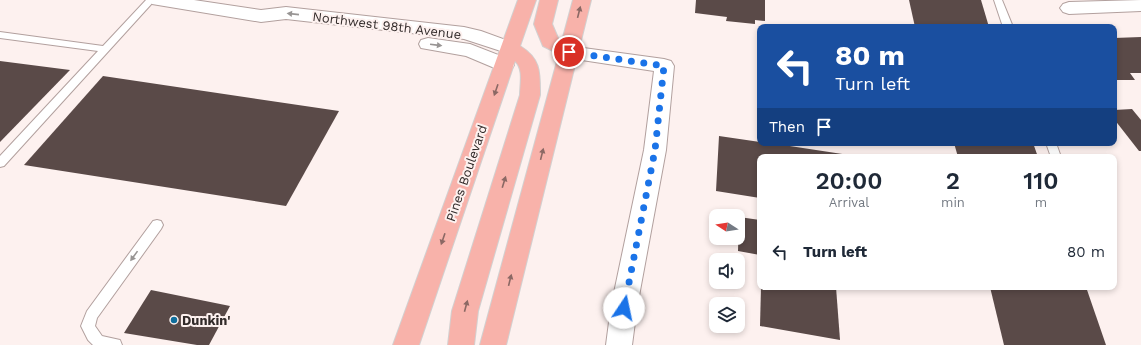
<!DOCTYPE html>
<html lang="en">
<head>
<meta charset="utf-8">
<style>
  :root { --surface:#fff; --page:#f6f6f7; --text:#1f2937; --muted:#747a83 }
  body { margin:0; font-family:"Work Sans",sans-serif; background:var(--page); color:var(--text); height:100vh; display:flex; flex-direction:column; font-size:15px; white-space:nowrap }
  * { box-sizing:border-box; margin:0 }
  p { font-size:13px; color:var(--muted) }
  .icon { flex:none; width:22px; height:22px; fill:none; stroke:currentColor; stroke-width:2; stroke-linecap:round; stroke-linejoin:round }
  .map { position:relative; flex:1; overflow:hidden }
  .sheet { position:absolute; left:757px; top:154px; width:360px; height:136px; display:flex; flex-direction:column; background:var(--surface); border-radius:8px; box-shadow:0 2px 6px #0003 }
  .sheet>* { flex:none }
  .guide { position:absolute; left:757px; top:24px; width:360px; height:122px; border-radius:8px; box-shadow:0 2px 6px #0003; background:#1a4fa0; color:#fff; overflow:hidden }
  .needle { width:26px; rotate:282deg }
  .controls { position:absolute; left:709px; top:209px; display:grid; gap:8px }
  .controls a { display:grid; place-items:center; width:36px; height:36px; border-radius:8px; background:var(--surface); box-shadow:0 2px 6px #0003; font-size:20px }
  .pin { position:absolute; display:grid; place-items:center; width:34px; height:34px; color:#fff; margin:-17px; border:2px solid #fff; border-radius:50%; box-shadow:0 1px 4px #0007 }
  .me { position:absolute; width:44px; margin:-22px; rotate:11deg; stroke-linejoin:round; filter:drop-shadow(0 0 3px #0008) }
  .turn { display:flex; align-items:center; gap:14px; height:84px; padding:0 12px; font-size:18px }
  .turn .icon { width:52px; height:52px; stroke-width:2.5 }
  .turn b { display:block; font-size:28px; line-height:34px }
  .then { display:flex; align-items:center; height:38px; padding:0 12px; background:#0003; gap:8px; font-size:15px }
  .eta { display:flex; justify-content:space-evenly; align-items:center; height:68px; text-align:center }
  .eta b { font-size:24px; font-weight:600; line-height:28px }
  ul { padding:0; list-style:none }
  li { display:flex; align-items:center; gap:12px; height:60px; padding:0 12px }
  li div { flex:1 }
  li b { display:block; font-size:15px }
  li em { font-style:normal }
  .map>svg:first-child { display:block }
  .building { fill:#5a4a48 }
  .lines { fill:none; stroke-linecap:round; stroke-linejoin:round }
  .service-casing { stroke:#b2a09e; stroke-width:2 }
  .minor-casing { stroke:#b2a09e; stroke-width:2 }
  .trunk-casing { stroke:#d2d0d0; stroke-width:2 }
  .service { fill:#fff; fill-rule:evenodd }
  .minor { fill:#fff; fill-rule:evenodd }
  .trunk { fill:#f8b2aa; fill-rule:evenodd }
  .oneway { fill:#8b6864 }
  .oneway2 { fill:#989594 }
  .route { stroke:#1a73e8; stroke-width:7; stroke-dasharray:0 12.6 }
  .poi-dot { fill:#0f6e9c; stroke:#fdf1ef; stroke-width:1.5 }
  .labels { text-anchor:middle; stroke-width:4; stroke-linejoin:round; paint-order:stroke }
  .street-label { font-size:13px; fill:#322b2a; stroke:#fdf1ef }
  .poi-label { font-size:13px; font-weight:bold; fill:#322b2a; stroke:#fdf1ef; text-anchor:start }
</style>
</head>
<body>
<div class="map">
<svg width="1141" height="345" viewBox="0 0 1141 345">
  <rect width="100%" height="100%" fill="#fdf1ef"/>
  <!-- building -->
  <g class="building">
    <path d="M696,0H765V21L755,20V24L726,21L727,17L695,13Z"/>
    <path d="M909,0H981L989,27H915Z"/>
    <path d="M1141,37V73H1130L1135,80H1114V38Z"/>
    <path d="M0,61L70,70L0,142Z"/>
    <path d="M103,76L339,111L286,206L24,165Z"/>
    <path d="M1132,109L1141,120V151H1139L1114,119V110Z"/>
    <path d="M719,136L760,142V143H770L862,157H760V198L716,191Z"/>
    <path d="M954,143H1033L1038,157H958Z"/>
    <path d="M739,217L760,220V255L738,251Z"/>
    <path d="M761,287H836L840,340L760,326Z"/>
    <path d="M990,287H1086L1106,345H1004Z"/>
    <path d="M151,290L230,306L209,345H197L124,333Z"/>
  </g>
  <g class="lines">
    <defs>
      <g id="service">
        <path d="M146,0H155L4,166L0,167V156L98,51L0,38V32L103,46Z"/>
        <path d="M994,0H1002L1013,27H1003Z"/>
        <path d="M1046,143H1056L1061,157H1051Z"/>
        <path d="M157,220L161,221L163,225L161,229L97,318L95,326L102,336L120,340L122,345H93L88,340L81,326L87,311L153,221Z"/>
      </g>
      <g id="minor">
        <path d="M149,0H194L261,10L286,7L464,27L481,31L517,44L519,48L517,52L510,54L464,39L286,19L261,22L158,5L152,4Z"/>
        <path d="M1141,0V11L1069,14L1063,12L1060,8L1063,4L1069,2Z"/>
        <path d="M428,38L470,44L511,60L514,65L511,70L504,72L466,56L421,48L419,44L421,40Z"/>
        <path d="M569,46L664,59L671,61L674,66L666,150L637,307L632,345H606L611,307L644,150L654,71L562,57L560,52L562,47Z"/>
      </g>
      <g id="trunk">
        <path d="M518,0H536L520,46C541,59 540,72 540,95L478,311L474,345H448L452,311L520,95C520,84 524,69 515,61L419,345H393Z"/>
        <path d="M540,0H558L552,24L558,38L562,41L573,0H591L506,345H480L559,54L543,46L534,24Z"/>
      </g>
    </defs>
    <!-- service casing -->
    <use href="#service" class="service-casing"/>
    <!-- minor casing -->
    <use href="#minor" class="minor-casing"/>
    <!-- trunk casing -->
    <use href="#trunk" class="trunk-casing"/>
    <!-- service -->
    <use href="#service" class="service"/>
    <!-- minor -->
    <use href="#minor" class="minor"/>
    <!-- trunk -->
    <use href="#trunk" class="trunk"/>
  </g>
  <!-- one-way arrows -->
  <defs><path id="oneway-solid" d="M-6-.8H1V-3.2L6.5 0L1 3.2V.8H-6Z"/></defs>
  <g class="oneway">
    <use href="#oneway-solid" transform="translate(579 12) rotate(-76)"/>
    <use href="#oneway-solid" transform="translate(496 90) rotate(109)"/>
    <use href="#oneway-solid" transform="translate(542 154) rotate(-76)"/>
    <use href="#oneway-solid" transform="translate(504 182) rotate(-73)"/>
    <use href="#oneway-solid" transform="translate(443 239) rotate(109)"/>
    <use href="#oneway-solid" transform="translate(510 280) rotate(-76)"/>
    <use href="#oneway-solid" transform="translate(466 306) rotate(-75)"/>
  </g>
  <g class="oneway2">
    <use href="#oneway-solid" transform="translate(293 14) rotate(-174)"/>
    <use href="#oneway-solid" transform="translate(436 45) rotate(7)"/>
    <use href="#oneway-solid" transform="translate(134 256) rotate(126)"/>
  </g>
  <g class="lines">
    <!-- route -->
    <path class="route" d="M569,52L664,66L655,150L624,308"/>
  </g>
  <!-- markers -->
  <circle class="poi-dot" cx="174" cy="320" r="4"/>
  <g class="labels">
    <!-- street labels -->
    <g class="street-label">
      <text transform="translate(387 25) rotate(7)" y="5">Northwest 98th Avenue</text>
      <text transform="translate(466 173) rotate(-71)" y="5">Pines Boulevard</text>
    </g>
    <!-- poi labels -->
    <g class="poi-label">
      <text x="182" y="325">Dunkin'</text>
    </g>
  </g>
</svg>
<div class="controls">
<a><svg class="needle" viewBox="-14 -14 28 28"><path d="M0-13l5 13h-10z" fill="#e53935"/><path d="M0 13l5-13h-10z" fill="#747a83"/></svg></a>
<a><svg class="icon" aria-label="sound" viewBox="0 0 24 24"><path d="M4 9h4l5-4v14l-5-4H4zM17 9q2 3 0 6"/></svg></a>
<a><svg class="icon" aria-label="layers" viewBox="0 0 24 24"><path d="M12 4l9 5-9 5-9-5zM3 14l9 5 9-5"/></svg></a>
</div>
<div class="pin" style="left:569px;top:52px;background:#d93025"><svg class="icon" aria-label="arrive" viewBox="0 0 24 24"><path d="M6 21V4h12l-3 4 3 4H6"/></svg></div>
<svg class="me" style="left:624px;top:308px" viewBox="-20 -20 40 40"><circle r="19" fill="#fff"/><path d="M0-13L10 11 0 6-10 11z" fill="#1a73e8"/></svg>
<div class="guide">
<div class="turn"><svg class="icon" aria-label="left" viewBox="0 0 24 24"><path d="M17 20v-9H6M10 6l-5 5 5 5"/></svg><div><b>80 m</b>Turn left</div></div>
<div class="then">Then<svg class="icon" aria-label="arrive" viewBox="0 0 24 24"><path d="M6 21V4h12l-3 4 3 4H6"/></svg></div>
</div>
<section class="sheet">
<div class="eta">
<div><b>20:00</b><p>Arrival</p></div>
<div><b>2</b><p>min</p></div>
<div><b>110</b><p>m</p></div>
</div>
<ul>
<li><svg class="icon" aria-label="left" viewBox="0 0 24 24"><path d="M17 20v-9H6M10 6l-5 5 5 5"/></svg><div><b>Turn left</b></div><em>80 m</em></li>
</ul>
</section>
</div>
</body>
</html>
